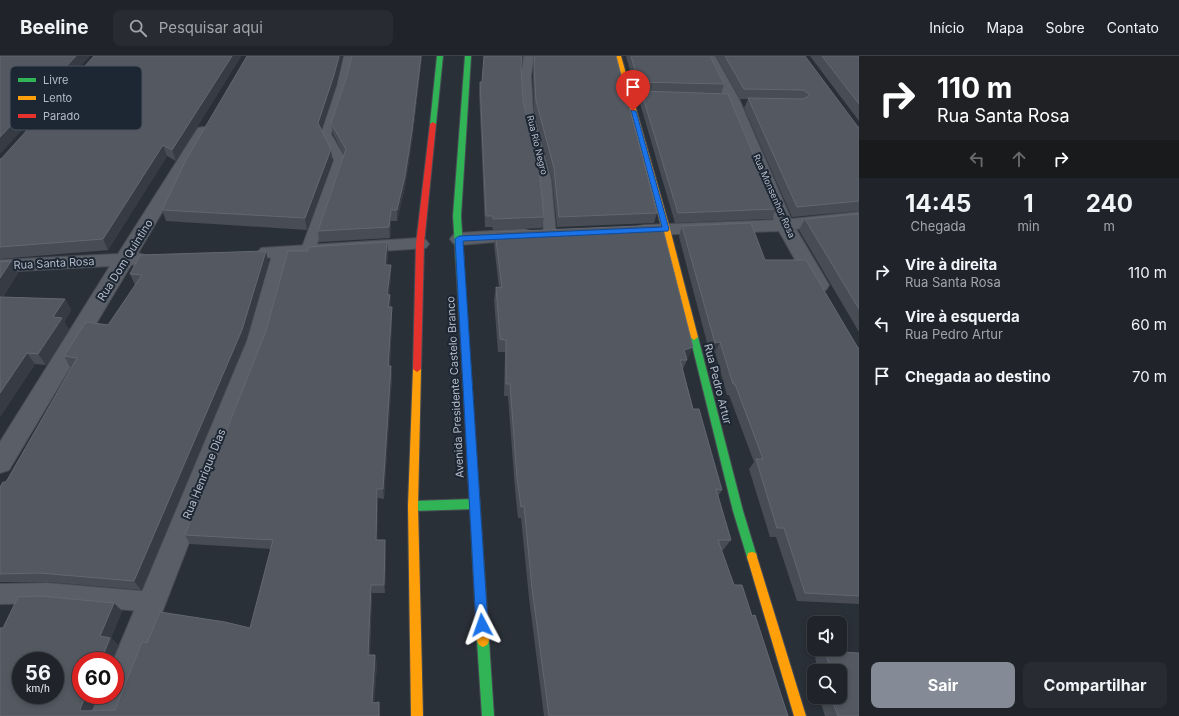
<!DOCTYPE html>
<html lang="pt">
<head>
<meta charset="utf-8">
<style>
  :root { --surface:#20242a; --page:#282c32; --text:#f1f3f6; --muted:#a2a4a8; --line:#3d4147; --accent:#848b96 }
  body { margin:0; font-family:Inter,sans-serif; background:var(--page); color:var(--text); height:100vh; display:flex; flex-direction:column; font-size:15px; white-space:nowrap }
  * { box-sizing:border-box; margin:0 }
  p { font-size:13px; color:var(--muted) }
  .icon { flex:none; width:22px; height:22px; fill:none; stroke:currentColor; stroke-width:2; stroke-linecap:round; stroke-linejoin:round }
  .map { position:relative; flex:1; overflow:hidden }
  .panel { display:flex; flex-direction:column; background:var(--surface); width:320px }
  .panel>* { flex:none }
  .hud { background:#202124; color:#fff; overflow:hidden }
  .tools { position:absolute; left:807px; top:560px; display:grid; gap:8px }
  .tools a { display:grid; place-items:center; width:40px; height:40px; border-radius:8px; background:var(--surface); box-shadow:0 2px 6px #0003,0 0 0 1px var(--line); font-size:20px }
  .speed { position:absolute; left:12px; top:596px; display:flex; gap:8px; font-size:20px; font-weight:700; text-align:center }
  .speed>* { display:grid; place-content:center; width:52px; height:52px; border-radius:50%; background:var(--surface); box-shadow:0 2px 6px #0003,0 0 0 1px var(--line); line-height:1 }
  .speed small { font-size:10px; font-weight:400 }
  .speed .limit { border:6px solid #d22; background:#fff; color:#111 }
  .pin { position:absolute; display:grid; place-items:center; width:34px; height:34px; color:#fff; margin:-41px -17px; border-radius:50% 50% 50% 0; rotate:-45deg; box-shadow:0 0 4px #0007 }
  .pin .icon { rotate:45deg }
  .me { position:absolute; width:44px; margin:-22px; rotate:356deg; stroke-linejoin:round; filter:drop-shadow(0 0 3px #0008) }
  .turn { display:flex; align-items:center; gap:14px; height:84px; padding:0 12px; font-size:18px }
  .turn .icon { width:52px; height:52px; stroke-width:2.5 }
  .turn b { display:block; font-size:28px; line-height:34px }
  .lanes { display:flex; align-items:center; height:38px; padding:0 12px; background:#0003; justify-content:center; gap:20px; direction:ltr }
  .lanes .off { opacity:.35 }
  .eta { display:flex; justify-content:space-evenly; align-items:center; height:68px; text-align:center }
  .eta b { font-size:24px; font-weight:700; line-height:28px }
  .primary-button { display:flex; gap:8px; margin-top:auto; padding:8px 12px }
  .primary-button a { flex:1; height:46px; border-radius:8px; background:var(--accent); color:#fff; font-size:16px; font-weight:700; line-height:46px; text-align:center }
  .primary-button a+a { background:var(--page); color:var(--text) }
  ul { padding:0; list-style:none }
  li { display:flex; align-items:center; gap:12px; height:52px; padding:0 12px }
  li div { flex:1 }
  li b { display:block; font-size:15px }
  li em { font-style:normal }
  header { display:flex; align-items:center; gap:24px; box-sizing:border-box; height:56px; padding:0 20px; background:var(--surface); border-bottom:1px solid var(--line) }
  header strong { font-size:19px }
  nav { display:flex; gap:22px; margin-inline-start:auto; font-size:14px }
  .search { width:280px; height:36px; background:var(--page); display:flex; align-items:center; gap:10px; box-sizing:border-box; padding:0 14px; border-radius:8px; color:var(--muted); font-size:15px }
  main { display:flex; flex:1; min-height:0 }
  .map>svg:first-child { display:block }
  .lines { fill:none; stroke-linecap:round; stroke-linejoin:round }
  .lane-casing { stroke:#484c55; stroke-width:2 }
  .street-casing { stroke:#484c55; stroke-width:2 }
  .fast-casing { stroke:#484c55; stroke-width:2 }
  .slow-casing { stroke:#484c55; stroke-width:2 }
  .jam-casing { stroke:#484c55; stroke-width:2 }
  .lane { fill:#5a5e66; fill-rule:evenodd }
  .street { fill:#5a5e66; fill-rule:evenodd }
  .fast { fill:#30b455; fill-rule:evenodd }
  .slow { fill:#ff9f0a; fill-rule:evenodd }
  .jam { fill:#e5322d; fill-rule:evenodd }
  .wall { fill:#474c55 }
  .shaded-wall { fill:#373c44 }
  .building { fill:#535861; stroke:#626872; fill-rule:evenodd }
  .route { fill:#1a73e8; stroke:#114b97 }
  .labels { text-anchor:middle; stroke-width:4; stroke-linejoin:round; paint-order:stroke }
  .far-street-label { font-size:9px; fill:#b4bcc9; stroke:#1d2633 }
  .street-label { font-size:11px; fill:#b4bcc9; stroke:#1d2633 }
  .key { fill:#1d2633; stroke:#4a5360; stroke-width:1 }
  .key-label { font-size:11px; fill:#b4bcc9 }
</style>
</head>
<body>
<header>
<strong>Beeline</strong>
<div class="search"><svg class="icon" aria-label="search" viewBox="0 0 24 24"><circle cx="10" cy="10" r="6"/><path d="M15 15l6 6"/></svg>Pesquisar aqui</div>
<nav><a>Início</a><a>Mapa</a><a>Sobre</a><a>Contato</a></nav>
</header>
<main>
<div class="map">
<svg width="859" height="660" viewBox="0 0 859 660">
  <rect width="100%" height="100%" fill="#2a3038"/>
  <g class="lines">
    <defs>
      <g id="lane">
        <path d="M344,0H354L347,30L331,78L346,104L315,194L313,197H303L301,194L334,104L321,78L337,30Z"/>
        <path d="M524,0H534L531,20L533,55L551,123L556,178L555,181H545L544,178L539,123L523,55L521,20Z"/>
        <path d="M48,527L152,536L159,539L162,546L159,553L152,556L48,547L0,548V528Z"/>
      </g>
      <g id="street">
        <path d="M703,0H715L739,43L791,163L859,156V166L796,173L829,229L826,234L819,235L812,234L779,175L645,179L639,178L636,174L639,170L645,169L774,164L725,43Z"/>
        <path d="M203,71L208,72L210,75L138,197L144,199L146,203L144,207L131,209L9,414L0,417V386L110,210L0,216V204L118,198L196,75L198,72Z"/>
        <path d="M524,173L530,175L533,179L530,183L459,189L453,187L450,183L453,179L459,177Z"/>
        <path d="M420,182L426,184L429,188L426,192L290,201L267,285L122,660H90L99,639H115V605H113L247,285L271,202L261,200L258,196L261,192Z"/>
      </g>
      <g id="fast">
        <path d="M437,0H443L436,68L433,70L430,68Z"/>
        <path d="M465,0H471L461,160L470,303L466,306L462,303L453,160Z"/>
        <path d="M694,278L698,281L743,455L757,501L756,505L752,506L748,505L747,501L733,455L690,281Z"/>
        <path d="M474,443L478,445L479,448L478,451L474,453L413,455L409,453L408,450L409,447L413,445Z"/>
        <path d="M483,579L487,581L489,585L494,660H482L477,585L479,581Z"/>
      </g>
      <g id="slow">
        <path d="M615,0H621L670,173L698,281L694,284L690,281L662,173Z"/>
        <path d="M466,300L470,303L489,585L487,589L483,591L479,589L477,585L462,303Z"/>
        <path d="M417,310L421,313L418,450L423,660H411L408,450L413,313Z"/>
        <path d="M752,496L756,497L757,501L806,660H794L747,501L748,497Z"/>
      </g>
      <path id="jam" d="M433,66L436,68L424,188L421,313L417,316L413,313L416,188L430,68Z"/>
    </defs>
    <!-- lane casing -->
    <use href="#lane" class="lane-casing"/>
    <!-- street casing -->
    <use href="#street" class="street-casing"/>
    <!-- fast casing -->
    <use href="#fast" class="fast-casing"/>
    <!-- slow casing -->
    <use href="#slow" class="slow-casing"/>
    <!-- jam casing -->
    <use href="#jam" class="jam-casing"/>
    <!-- lane -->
    <use href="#lane" class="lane"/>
    <!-- street -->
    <use href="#street" class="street"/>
    <!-- fast -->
    <use href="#fast" class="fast"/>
    <!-- slow -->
    <use href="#slow" class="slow"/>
    <!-- jam -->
    <use href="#jam" class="jam"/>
  </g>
  <!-- wall -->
  <g class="wall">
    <path d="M241,0L176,105L167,100L108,194L0,203V103Z"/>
    <path d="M352,0H422L412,86L405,131L397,165H391L390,182L319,186L318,175L344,99L333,78L331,67L347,20Z"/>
    <path d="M535,0L657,157L654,167L557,171L552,123L534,55L533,20Z"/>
    <path d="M626,0H710L724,28L721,38L776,153L772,163L675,167L639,44L641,36H636Z"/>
    <path d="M716,0H805L858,71H859V155L792,161L744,52L748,43H740Z"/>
    <path d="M810,0H859V65Z"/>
    <path d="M521,13L523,45L544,161L542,172L493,174L492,171H485L479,36L480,26H482Z"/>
    <path d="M336,30L321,73L332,104L307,174L166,165L162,154Z"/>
    <path d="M859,158V276L799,174L805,163Z"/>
    <path d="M682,170L765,204L859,292V548L797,545L776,481H770L749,413L754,406L729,339H727L715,296L710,298L679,181Z"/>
    <path d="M495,176L687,304L683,313L693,353L722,434L718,440L731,484L723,494H721L734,529L752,560L788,660H544L529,542L521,462H518L515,434L508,340H504L505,296H498L494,244L496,231L499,232L494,189Z"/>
    <path d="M387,186L388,197L387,209H391V220L389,239L391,251H392V262L390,310L392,321L384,443L378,442L377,484L386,493L385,537H372L370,599L377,607L374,647L380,652V660H0L3,572L122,555L111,582L118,589L112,604L81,639H97L90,655L115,654L147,587L250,572L271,493L190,488L185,479L308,195Z"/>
    <path d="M266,195L268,206L246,284L141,534L48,526H0V431L6,426L72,311H70L64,300L108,269L135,229L130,218Z"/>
    <path d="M0,206L18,217L3,241L65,243L71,254L64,266L69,274L46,309L35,308L0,361Z"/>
    <path d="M825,595L859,597V660H825L819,641H840V615H819L815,602Z"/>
  </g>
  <!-- shaded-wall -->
  <g class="shaded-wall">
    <path d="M76,0H90L0,98V81Z"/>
    <path d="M232,0H241L176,105L172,94Z"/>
    <path d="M339,0H342L336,30L320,78L318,67Z"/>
    <path d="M421,0H422L412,86L405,131L397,165V154Z"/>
    <path d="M163,89L167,100L108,194L103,183Z"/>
    <path d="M331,93L332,104L307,174L305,162Z"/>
    <path d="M391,154V165L390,182L389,171Z"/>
    <path d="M387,186L388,197L386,220L385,209Z"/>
    <path d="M266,195L268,206L246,284L141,534L134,525Z"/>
    <path d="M11,205L18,217L0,245V222Z"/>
    <path d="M391,209V220L388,249L387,238Z"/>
    <path d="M390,239L391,250L389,262L388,251Z"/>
    <path d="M65,243L71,254L64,266L69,274L46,309L38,298L53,261Z"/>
    <path d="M392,251V262L389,321L388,310Z"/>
    <path d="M720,286L715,296L710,298L715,287Z"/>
    <path d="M693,291L687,304L684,294Z"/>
    <path d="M27,297L35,308L0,361V337Z"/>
    <path d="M391,310L392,321L384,443L383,433Z"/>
    <path d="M377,433L378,442L377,493L376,484Z"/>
    <path d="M385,484L386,493L385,537L384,529Z"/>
    <path d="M371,529L372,537L369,607L368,599Z"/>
    <path d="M114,547L122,555L111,582L118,589L112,604V605H105L100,580Z"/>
    <path d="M375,599L377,607L374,653L372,647Z"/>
    <path d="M86,639H97L89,659L81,655L80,653Z"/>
    <path d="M379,646L380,652V660H379Z"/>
  </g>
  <!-- building -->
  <g class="building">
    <path d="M0,0H76L0,81Z"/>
    <path d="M94,0H232L172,94L163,89L103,183L0,191V103H1Z"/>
    <path d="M247,0H339L334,19L318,67L331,93L305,162L162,154L187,102Z"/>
    <path d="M352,0H421L412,75L405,120L397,154H391L389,171L318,175L346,93L331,67L347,20Z"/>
    <path d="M484,0H522L521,10L523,45L539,113L544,161L493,163V160H486L480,26H482Z"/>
    <path d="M535,0H616L657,157L559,161L554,112L536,45L534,10Z"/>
    <path d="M631,0H710L724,28L638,26Z"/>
    <path d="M725,0H805L858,71H859V145L797,151L748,42L803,43L809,40V38L803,34L744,33Z"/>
    <path d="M822,0H859V48Z"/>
    <path d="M641,35L728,38L776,153L678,157Z"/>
    <path d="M859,158V253L805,163Z"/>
    <path d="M751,167L765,204H806L858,292H859V540L805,537L784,472H777L756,403H763L735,328H733L720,286L715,287L682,170Z"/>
    <path d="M662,169L693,291L684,294L687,304H680L693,353H699L712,399L722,434L716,433L731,484H718L734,529H742L752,560L755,559L788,660H549L532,532L524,450L521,451L517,422L510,328H506V284L500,283L496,231L502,232L495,176Z"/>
    <path d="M387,186L385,209H391L387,238L390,239L388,251H392L388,310H391L383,433H377L376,484H385L384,529H371L368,599H375L372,647L379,646V660H0V572H3L18,541L39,540L114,547L100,580L110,582L104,597L105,599V605H81V639H86L80,653L81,655L115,654L142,586L147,587L160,556L225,566L250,572L273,484L185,479L266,275L288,195H308V191ZM21,605H55V639H21Z"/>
    <path d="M266,195L242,274L134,525L39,517L0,518V431L3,426H6L77,302L64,300L86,266L108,269L142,219L130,218L140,199Z"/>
    <path d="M11,205L0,222V206Z"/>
    <path d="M0,241L65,243L53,261L62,262L38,298L27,297L0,337Z"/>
    <path d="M825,595L859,597V660H838L831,641H840V615H831Z"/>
  </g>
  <!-- route -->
  <path class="route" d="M631,54L636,55L669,173L668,175L463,185L488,569L486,573L482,575L477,573L476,569L455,183L459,180L662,171Z"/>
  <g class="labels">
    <!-- far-street labels -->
    <g class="far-street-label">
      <text transform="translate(537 89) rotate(76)" y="3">Rua Rio Negro</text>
      <text transform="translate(774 140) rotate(66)" y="3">Rua Monsenhor Rosa</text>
    </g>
    <!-- street labels -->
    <g class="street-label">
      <text transform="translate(125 204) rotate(-58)" y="4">Rua Dom Quintino</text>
      <text transform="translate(54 207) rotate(-3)" y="4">Rua Santa Rosa</text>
      <text transform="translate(718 328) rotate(76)" y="4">Rua Pedro Artur</text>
      <text transform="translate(455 331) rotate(-93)" y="4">Avenida Presidente Castelo Branco</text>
      <text transform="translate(204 418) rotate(-68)" y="4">Rua Henrique Dias</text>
    </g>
  </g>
  <!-- legend -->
  <rect x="10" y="10" width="132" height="64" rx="6" class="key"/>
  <rect x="18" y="22" width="18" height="4" fill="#30b455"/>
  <rect x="18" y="40" width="18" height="4" fill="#ff9f0a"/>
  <rect x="18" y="58" width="18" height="4" fill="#e5322d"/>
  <g class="key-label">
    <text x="43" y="28">Livre</text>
    <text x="43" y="46">Lento</text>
    <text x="43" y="64">Parado</text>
  </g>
</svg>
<div class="tools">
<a><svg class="icon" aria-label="sound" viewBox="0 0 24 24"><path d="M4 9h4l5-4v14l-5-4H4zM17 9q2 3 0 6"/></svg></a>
<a><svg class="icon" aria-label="search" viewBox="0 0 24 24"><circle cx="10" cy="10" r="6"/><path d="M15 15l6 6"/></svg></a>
</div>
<div class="speed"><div>56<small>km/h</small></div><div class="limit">60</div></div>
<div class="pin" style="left:633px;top:55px;background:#d93025"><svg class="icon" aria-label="arrive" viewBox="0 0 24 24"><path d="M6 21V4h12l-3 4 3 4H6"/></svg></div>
<svg class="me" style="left:482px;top:569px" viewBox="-20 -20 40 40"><path d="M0-17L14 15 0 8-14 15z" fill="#1a73e8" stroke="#fff" stroke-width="4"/></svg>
</div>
<section class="panel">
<div class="hud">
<div class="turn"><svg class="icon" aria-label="right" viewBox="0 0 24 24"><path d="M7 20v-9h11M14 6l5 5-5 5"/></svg><div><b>110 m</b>Rua Santa Rosa</div></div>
<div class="lanes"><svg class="icon off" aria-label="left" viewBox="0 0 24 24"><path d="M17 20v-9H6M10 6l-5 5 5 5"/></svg><svg class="icon off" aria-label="ahead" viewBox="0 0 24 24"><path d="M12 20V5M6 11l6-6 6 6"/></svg><svg class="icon" aria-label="right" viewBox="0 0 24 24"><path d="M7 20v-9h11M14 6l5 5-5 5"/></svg></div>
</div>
<div class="eta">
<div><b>14:45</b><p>Chegada</p></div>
<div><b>1</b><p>min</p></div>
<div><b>240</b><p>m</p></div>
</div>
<ul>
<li><svg class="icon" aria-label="right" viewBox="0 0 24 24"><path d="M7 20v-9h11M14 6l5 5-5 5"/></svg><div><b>Vire à direita</b><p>Rua Santa Rosa</p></div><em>110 m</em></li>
<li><svg class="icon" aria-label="left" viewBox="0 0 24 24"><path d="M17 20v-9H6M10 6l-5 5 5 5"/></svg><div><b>Vire à esquerda</b><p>Rua Pedro Artur</p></div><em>60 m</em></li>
<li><svg class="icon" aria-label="arrive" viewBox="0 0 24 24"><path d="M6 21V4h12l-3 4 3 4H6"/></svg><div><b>Chegada ao destino</b></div><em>70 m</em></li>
</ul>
<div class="primary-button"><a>Sair</a><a>Compartilhar</a></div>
</section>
</main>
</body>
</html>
